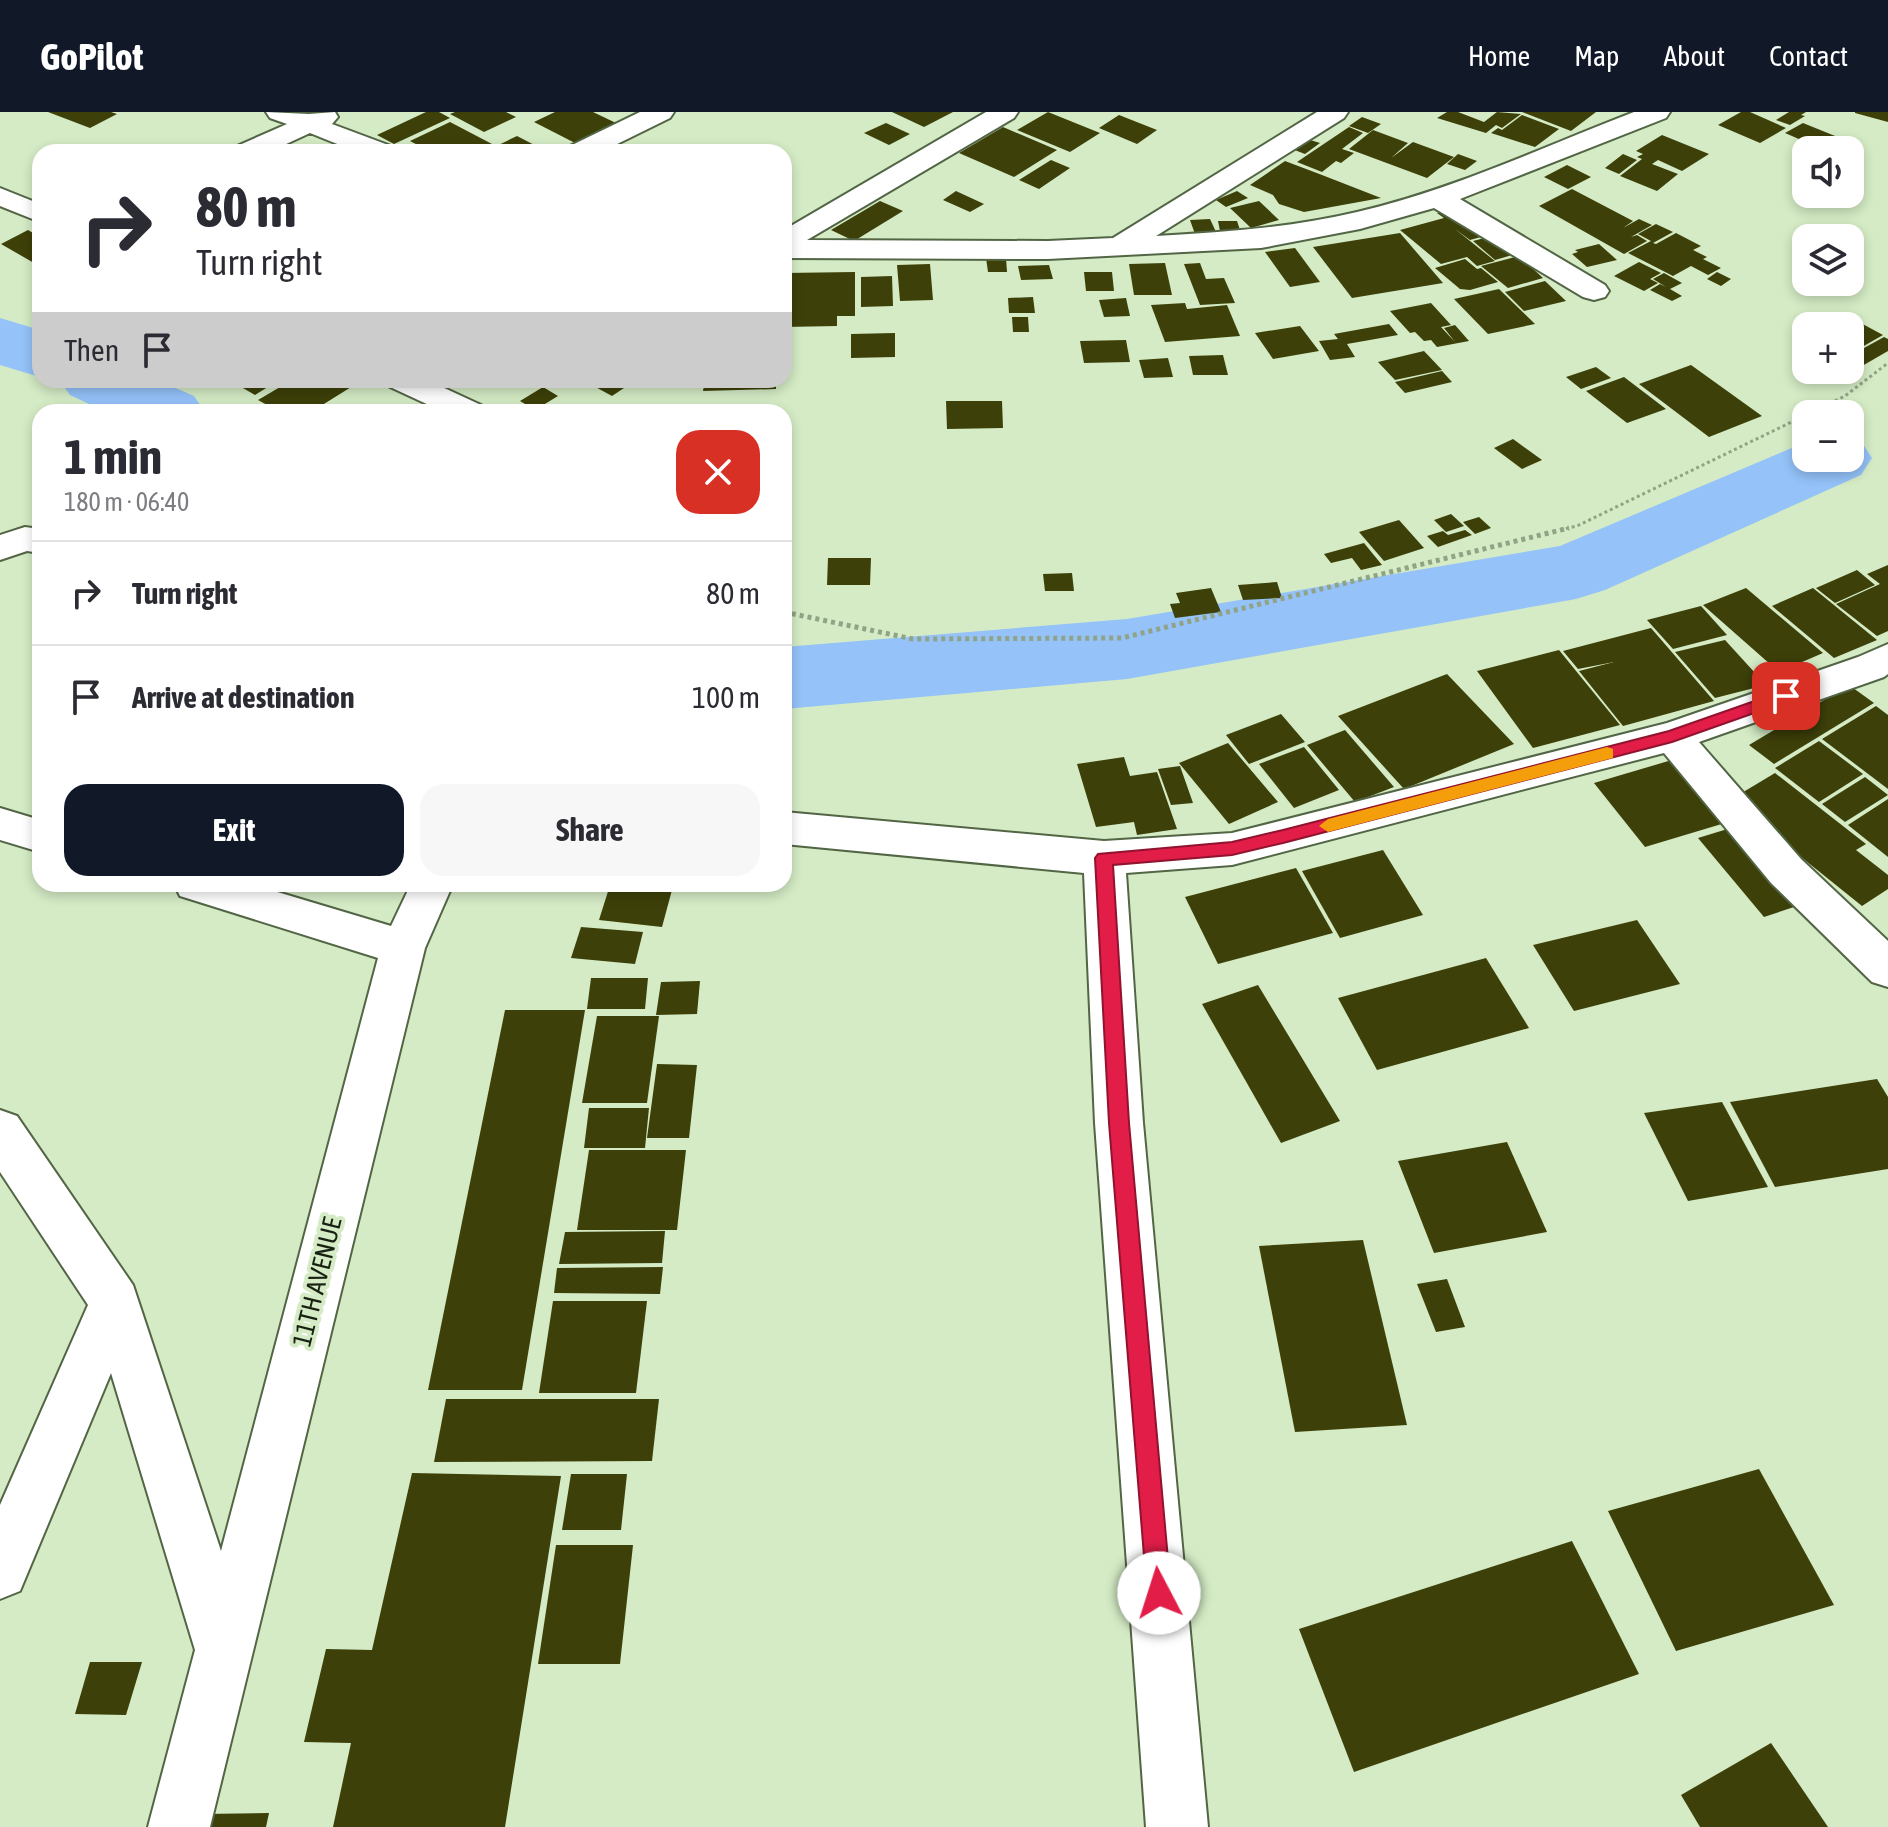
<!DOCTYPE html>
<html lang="en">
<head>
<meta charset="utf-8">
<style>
  :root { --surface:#fff; --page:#f7f7f7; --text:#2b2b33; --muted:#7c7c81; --line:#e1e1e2; --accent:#111827 }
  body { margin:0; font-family:"Asap Condensed",sans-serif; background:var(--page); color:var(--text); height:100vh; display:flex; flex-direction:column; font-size:30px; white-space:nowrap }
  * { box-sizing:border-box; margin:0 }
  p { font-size:26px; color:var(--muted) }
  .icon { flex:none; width:44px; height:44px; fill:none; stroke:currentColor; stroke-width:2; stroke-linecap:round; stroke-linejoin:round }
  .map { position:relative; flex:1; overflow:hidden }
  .sheet { position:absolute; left:32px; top:292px; width:760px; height:488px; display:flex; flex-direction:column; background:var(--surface); border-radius:24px; box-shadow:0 4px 12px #0003 }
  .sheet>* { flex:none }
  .guide { position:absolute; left:32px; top:32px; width:760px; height:244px; border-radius:24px; box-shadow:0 4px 12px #0003; background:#fff; color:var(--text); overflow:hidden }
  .buttons { position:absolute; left:1792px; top:24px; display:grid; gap:16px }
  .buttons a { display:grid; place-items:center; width:72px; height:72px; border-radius:16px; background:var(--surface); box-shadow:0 4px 12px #0003; font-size:40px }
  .pin { position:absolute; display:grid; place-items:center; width:68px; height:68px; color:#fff; margin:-34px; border-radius:16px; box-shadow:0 4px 12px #0006 }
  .me { position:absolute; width:88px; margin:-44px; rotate:355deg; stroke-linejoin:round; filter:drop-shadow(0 0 6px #0008) }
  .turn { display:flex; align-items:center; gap:28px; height:168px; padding:0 32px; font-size:36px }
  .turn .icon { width:104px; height:104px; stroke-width:2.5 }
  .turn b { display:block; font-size:56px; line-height:68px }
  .then { display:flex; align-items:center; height:76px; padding:0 32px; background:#0003; gap:16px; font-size:30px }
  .round { display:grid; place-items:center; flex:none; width:84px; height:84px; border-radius:24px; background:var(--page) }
  .overview { display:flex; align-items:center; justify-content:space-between; height:136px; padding:0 32px }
  h1 { font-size:48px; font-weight:700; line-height:60px }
  .cta { display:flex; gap:16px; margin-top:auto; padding:16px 32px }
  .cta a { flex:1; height:92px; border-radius:24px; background:var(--accent); color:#fff; font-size:32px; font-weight:700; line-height:92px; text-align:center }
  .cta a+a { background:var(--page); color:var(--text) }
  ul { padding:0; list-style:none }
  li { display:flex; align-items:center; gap:24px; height:104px; padding:0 32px; border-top:2px solid var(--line) }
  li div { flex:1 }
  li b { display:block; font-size:30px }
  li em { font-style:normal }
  header { display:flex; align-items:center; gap:48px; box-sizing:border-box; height:112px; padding:0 40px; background:var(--accent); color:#fff }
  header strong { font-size:38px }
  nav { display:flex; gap:44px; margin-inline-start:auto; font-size:28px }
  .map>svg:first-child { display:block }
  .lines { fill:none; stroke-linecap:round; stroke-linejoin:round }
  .river { fill:#94c2f9; fill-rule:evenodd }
  .building { fill:#3d4008 }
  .minor-casing { stroke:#526545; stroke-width:4 }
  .path-far1 { stroke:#91a386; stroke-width:3; stroke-dasharray:3 3; stroke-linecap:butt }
  .path { stroke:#91a386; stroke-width:5; stroke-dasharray:4 4; stroke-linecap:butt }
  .minor { fill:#fff; fill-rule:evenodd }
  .route { fill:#e11d48; stroke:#92132f; stroke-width:2 }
  .slow { fill:#f59e0b }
  .labels { text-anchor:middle; stroke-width:8; stroke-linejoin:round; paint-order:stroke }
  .street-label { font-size:26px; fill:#182012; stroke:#d4ebc5 }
</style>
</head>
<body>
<header>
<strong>GoPilot</strong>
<nav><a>Home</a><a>Map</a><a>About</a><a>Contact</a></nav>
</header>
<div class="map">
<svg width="1888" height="1715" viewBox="0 0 1888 1715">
  <rect width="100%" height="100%" fill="#d4ebc5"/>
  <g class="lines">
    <!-- river -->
    <g class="river">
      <path d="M0,206L40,218V265L0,253Z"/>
      <path d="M59,268H157L194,284L205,300H106L70,283Z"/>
      <path d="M1850,326L1861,329L1872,346L1861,363L1605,478L1576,487L1127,567L784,597V535L1127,507L1560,434L1806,330V346H1850Z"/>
    </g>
  </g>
  <!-- building -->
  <g class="building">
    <path d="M48,0H111L117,2L90,16Z"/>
    <path d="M426,0H439L450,6L394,32L377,23Z"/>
    <path d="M455,0H506L516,5L484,20L450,2Z"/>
    <path d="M555,0H593L616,11L575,31L534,10Z"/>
    <path d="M892,0H953L924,15Z"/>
    <path d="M1048,0L1100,21L1070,40L1017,18Z"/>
    <path d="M1447,0H1458L1484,10L1497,0L1521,2L1502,16L1496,13L1486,21L1437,6Z"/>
    <path d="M1522,0H1596L1571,19Z"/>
    <path d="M1741,0H1750L1786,16L1760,31L1718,13Z"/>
    <path d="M1789,0H1806L1801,3L1805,4L1790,13L1776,8Z"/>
    <path d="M1855,0H1888V10L1855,1Z"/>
    <path d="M1119,3L1157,18L1137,32L1099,16Z"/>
    <path d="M1522,3L1559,17L1535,35L1491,21L1498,16L1502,18Z"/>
    <path d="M1362,5L1381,12L1368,21L1349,14Z"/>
    <path d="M450,10L492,32L476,40H431L410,29Z"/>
    <path d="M886,11L910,22L889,33L864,21Z"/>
    <path d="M1803,11L1840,26L1822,37L1785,21Z"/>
    <path d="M1003,15L1057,38L1014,65L959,41Z"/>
    <path d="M1349,15L1363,21L1342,37L1354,41L1341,51L1336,49L1322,60L1297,50Z"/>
    <path d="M1373,18L1408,31L1391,46L1413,30L1454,45L1427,66L1349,37Z"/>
    <path d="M1662,23L1709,42L1682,59L1658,48L1652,52L1678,62L1657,79L1620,64L1642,47L1637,45L1643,42L1636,39Z"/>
    <path d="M517,24L544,38L484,40Z"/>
    <path d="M1307,27L1320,31L1305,42L1292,37Z"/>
    <path d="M1458,42L1477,49L1465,58L1447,52Z"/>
    <path d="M1623,42L1637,48L1619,62L1605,56Z"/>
    <path d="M1051,48L1070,56L1039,77L1019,68Z"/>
    <path d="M1285,49L1322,63L1381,86L1304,100L1279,92L1273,83L1250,73Z"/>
    <path d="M1567,53L1591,65L1568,77L1544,65Z"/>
    <path d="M1572,77L1633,109L1623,116L1639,107L1652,113L1631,125L1637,123L1647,129L1624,142L1539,94Z"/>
    <path d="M956,79L984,92L970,100L943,88Z"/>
    <path d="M1237,79L1248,86L1226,95L1216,88Z"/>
    <path d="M880,89L903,99L854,129L831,118Z"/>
    <path d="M1259,89L1279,108L1251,116L1230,96Z"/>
    <path d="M1454,96L1488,123L1470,128L1455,117L1495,149L1477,154L1467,145L1441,152L1400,118L1444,106L1437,101Z"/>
    <path d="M1210,107L1216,120L1195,122L1190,108Z"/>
    <path d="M1218,109H1237L1240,118L1220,119Z"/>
    <path d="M1656,112L1673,120L1653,131L1656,132L1676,121L1701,134L1693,138L1707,145L1703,147L1721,156L1708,163L1691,154L1673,164L1628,141L1651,129L1638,122Z"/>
    <path d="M28,118L40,125V148L34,151L1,132Z"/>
    <path d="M1400,121L1443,171L1352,186L1313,135Z"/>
    <path d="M1496,123L1519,141L1495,148L1473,129Z"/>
    <path d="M1599,132L1617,148L1587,155L1572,142L1578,140L1575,138Z"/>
    <path d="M1295,136L1320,170L1290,175L1265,140Z"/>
    <path d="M1519,144L1543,166L1508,176L1481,154Z"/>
    <path d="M986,146H1006L1007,160H988Z"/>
    <path d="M1465,147L1477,157L1481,156L1498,170L1470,178L1460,177L1435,156Z"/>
    <path d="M1639,150L1661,161L1650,167L1658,171L1644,179L1614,164Z"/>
    <path d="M1165,151L1172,183H1134L1129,152Z"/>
    <path d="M1200,151L1206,167L1224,166L1235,191L1200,193L1184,152Z"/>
    <path d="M930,152L933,188L900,189L897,153Z"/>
    <path d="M1049,153L1053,167L1021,168L1018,154Z"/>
    <path d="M855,160V204H837V214L784,215V161Z"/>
    <path d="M1084,160H1112L1114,179H1086Z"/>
    <path d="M1717,160L1731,167L1721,174L1707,167Z"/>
    <path d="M1664,161L1682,171L1670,177L1682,184L1672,189L1650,178L1660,172L1666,175L1653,167Z"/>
    <path d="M892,164L893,194L861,195V165Z"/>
    <path d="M1545,169L1566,189L1524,199L1505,180Z"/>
    <path d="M1499,177L1535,212L1488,222L1454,187Z"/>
    <path d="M1033,185L1035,201H1009L1008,186Z"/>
    <path d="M1126,186L1130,204L1104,205L1099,188Z"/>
    <path d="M1185,191L1187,197L1227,193L1240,224L1165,230L1151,193Z"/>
    <path d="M1431,191L1451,213L1441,215L1455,230L1444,216L1455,213L1469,229L1437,235L1431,228L1424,229L1415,220L1410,221L1390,199Z"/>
    <path d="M1012,205H1028L1029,220H1013Z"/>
    <path d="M1857,209L1883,223L1855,239L1850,236V213Z"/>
    <path d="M1389,212L1398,223L1347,232L1355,245L1330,248L1319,229L1338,227L1334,222Z"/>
    <path d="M1300,214L1319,239L1273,247L1255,221Z"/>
    <path d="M895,221V245L851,246V222Z"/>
    <path d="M1884,225L1888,227V239L1843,265L1830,258H1850V245L1861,250L1850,243V238L1855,241Z"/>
    <path d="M1126,228L1130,250L1084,251L1080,229Z"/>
    <path d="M1424,239L1442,258L1395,268L1378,250Z"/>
    <path d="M1223,243L1228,263H1193L1189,244Z"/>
    <path d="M1168,246L1173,265L1144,266L1139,248Z"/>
    <path d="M1691,253L1762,304L1709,325L1639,272Z"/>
    <path d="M1596,255L1611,266L1581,277L1566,265Z"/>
    <path d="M1442,259L1452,270L1405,281L1395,270Z"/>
    <path d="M1624,265L1666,297L1627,311L1586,279Z"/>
    <path d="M229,268H279L255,283Z"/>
    <path d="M292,268H348L356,272L311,300H280L258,288Z"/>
    <path d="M597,268H622L630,272L612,284L590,272Z"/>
    <path d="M705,268H776V277L703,279Z"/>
    <path d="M543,275L558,284L535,298L520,289Z"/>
    <path d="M946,289H1002L1003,316L947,317Z"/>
    <path d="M1513,327L1542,348L1522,357L1494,336Z"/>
    <path d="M1451,402L1464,414L1446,420L1434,408Z"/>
    <path d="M1479,405L1491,416L1475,422L1463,410Z"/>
    <path d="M1399,408L1424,436L1384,449L1359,420Z"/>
    <path d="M1465,418L1472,423L1438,435L1427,424L1443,419L1448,423Z"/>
    <path d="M1364,431L1382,453L1361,458L1352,446L1331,451L1324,442Z"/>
    <path d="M828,446H871L870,473H827Z"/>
    <path d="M1888,453V519L1877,524L1836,492L1880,472L1867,462Z"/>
    <path d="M1857,458L1875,473L1835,491L1816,476Z"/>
    <path d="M1072,461L1074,479H1045L1043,462Z"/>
    <path d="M1277,470L1282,486L1243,488L1238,473Z"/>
    <path d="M1211,476L1221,500L1175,506L1170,492L1180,491L1176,481Z"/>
    <path d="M1746,476L1823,541L1779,560L1703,493Z"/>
    <path d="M1813,476L1877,528L1834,546L1772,494Z"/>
    <path d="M1701,494L1727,523L1673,537L1647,508Z"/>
    <path d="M1651,516L1714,589L1623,614L1579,559L1614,550L1578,557L1563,539Z"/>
    <path d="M1725,528L1766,573L1715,586L1675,540Z"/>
    <path d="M1559,538L1620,613L1533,636L1477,559Z"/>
    <path d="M1447,562L1514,632L1404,677L1338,604Z"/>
    <path d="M1849,573L1874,591L1774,652L1749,633Z"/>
    <path d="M1876,594L1888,603V677L1822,627Z"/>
    <path d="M1281,602L1305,630L1249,652L1226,623Z"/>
    <path d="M1345,618L1394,675L1355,690L1307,633Z"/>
    <path d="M1819,629L1863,662L1819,690L1775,656Z"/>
    <path d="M1228,631L1278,690L1229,712L1179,651Z"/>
    <path d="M1304,635L1339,678L1294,696L1259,652Z"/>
    <path d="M1124,645L1130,664L1157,660L1177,717L1137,723L1134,710L1096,715L1077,652Z"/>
    <path d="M1682,645L1735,708L1645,735L1594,671Z"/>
    <path d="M1180,654L1193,691L1171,693L1158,657Z"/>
    <path d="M1775,661L1866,732L1856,738L1888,763V777L1862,794L1730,688Z"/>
    <path d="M1865,665L1888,683L1845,710L1822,692Z"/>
    <path d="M1888,687V745L1848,713Z"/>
    <path d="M1734,715L1800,793L1764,805L1698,726Z"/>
    <path d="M1383,738L1423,803L1340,826L1302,759Z"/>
    <path d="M1296,756L1333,821L1218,852L1185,785Z"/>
    <path d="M610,773L672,778L662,815L599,808Z"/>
    <path d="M1637,808L1680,872L1574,899L1533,833Z"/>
    <path d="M581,815L643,820L635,852L571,846Z"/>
    <path d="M1486,846L1529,916L1377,958L1338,886Z"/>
    <path d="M591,866H648L645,897H587Z"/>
    <path d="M700,869L697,902L656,903L661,870Z"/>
    <path d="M1258,873L1340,1009L1281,1031L1202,892Z"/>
    <path d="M505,898H585L522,1278H428Z"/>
    <path d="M597,904H659L647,991H582Z"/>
    <path d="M657,952L697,953L689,1026H647Z"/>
    <path d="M1877,967L1888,985V1057L1775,1075L1730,990Z"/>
    <path d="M1722,990L1768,1075L1688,1089L1644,1001Z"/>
    <path d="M589,996H649L645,1036H584Z"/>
    <path d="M1507,1030L1547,1120L1434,1141L1398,1049Z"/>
    <path d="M589,1038H686L677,1118H577Z"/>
    <path d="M665,1119L662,1151L559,1152L565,1120Z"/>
    <path d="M1363,1128L1407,1313L1295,1320L1259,1134Z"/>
    <path d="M663,1155L660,1182L554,1181L557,1156Z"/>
    <path d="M1447,1167L1465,1215L1436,1220L1417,1172Z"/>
    <path d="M553,1189H647L636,1281H539Z"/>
    <path d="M446,1287H659L652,1349L434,1350Z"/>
    <path d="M1759,1357L1834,1493L1676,1539L1608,1399Z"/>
    <path d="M412,1361L561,1364L505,1715H333L351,1631L304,1630L326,1537L372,1538Z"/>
    <path d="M571,1362H627L621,1418H562Z"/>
    <path d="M1572,1429L1639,1562L1354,1660L1299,1517Z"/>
    <path d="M556,1433H633L620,1552H538Z"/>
    <path d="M90,1550H142L126,1603L75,1602Z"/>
    <path d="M1771,1631L1828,1715H1700L1681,1683Z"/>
    <path d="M269,1701L266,1715H200L203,1702Z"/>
  </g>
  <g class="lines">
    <defs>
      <g id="minor">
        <path d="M266,0L309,2L335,0L338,5L332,12L391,34L394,40H357L310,21L269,40H234L237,34L287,12L270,6Z"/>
        <path d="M640,0H674L670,6L601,40H567L570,34Z"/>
        <path d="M986,0H1018L1014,6L807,128L1048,129L1113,126L1317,0H1348L1344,6L1156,124C1224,120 1290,116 1357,100C1452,78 1543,35 1634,0H1670L1666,6L1460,87L1605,173L1609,179L1605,185L1594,188L1583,185L1434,96L1360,117L1261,136L1048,147L784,146V118Z"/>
        <path d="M0,76L40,92V110L0,94Z"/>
        <path d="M385,268H427L481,293L486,300H444L390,275Z"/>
        <path d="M25,415L40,417V441L27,439L0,448V423Z"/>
        <path d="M1888,532V562L1884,565L1699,630L1801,747L1888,829V875L1872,870L1771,771L1664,641L1232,753L1126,761L1143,1011L1208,1715H1146L1095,1011L1084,761L784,732V700L1104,729L1232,721L1667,611L1858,545Z"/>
        <path d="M0,696L40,708V740L0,728Z"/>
        <path d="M174,772H251L391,814L411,772H453L425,836L210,1715H148L195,1538L111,1261L20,1479L0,1487V1393L88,1193L0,1060V998L17,1004L133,1173L221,1439L378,846L180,784Z"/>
      </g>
    </defs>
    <!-- minor casing -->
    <use href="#minor" class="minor-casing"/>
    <!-- path-far1 -->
    <g class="path-far1">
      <path d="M1808,302L1845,284L1888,251"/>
      <path d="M1560,418L1577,414L1806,303"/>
    </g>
    <!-- path -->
    <path class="path" d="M784,500L913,527L1122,526L1569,416"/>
    <!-- minor -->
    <use href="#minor" class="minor"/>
  </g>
  <!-- route -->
  <path class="route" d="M1786,578L1794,584L1791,588L1672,630L1283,731L1232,743L1113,753L1129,1011L1171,1481L1168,1490L1159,1493L1151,1490L1147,1481L1109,1011L1095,746L1098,742L1232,730L1283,718L1669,619Z"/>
  <!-- slow -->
  <path class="slow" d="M1607,635L1613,637V646L1328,720L1319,714L1328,707Z"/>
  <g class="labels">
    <!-- street labels -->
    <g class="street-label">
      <text transform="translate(317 1170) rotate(-76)" y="9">11TH AVENUE</text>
    </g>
  </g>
</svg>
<div class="buttons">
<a><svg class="icon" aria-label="sound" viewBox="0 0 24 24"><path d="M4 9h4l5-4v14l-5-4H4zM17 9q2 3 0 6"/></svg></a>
<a><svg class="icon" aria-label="layers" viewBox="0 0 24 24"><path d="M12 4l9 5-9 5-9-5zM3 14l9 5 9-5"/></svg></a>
<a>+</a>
<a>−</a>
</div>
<div class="pin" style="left:1786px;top:584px;background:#d93025"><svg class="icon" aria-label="arrive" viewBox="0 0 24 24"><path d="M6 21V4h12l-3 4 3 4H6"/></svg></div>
<svg class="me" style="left:1159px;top:1481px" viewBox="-20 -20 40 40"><circle r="19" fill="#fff"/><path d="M0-13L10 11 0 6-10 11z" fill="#e11d48"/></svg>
<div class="guide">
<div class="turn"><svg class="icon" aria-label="right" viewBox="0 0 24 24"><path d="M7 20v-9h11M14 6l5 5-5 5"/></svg><div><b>80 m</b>Turn right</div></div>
<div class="then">Then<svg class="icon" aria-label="arrive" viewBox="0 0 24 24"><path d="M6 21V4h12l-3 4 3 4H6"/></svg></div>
</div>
<section class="sheet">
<div class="overview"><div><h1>1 min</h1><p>180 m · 06:40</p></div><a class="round" style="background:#d93025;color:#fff"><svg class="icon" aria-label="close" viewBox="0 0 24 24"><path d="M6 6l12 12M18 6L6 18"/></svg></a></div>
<ul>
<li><svg class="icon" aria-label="right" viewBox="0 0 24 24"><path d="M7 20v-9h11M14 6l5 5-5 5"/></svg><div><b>Turn right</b></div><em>80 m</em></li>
<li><svg class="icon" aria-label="arrive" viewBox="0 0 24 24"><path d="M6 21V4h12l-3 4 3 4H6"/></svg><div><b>Arrive at destination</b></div><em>100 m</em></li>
</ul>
<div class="cta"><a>Exit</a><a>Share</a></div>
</section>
</div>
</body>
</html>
